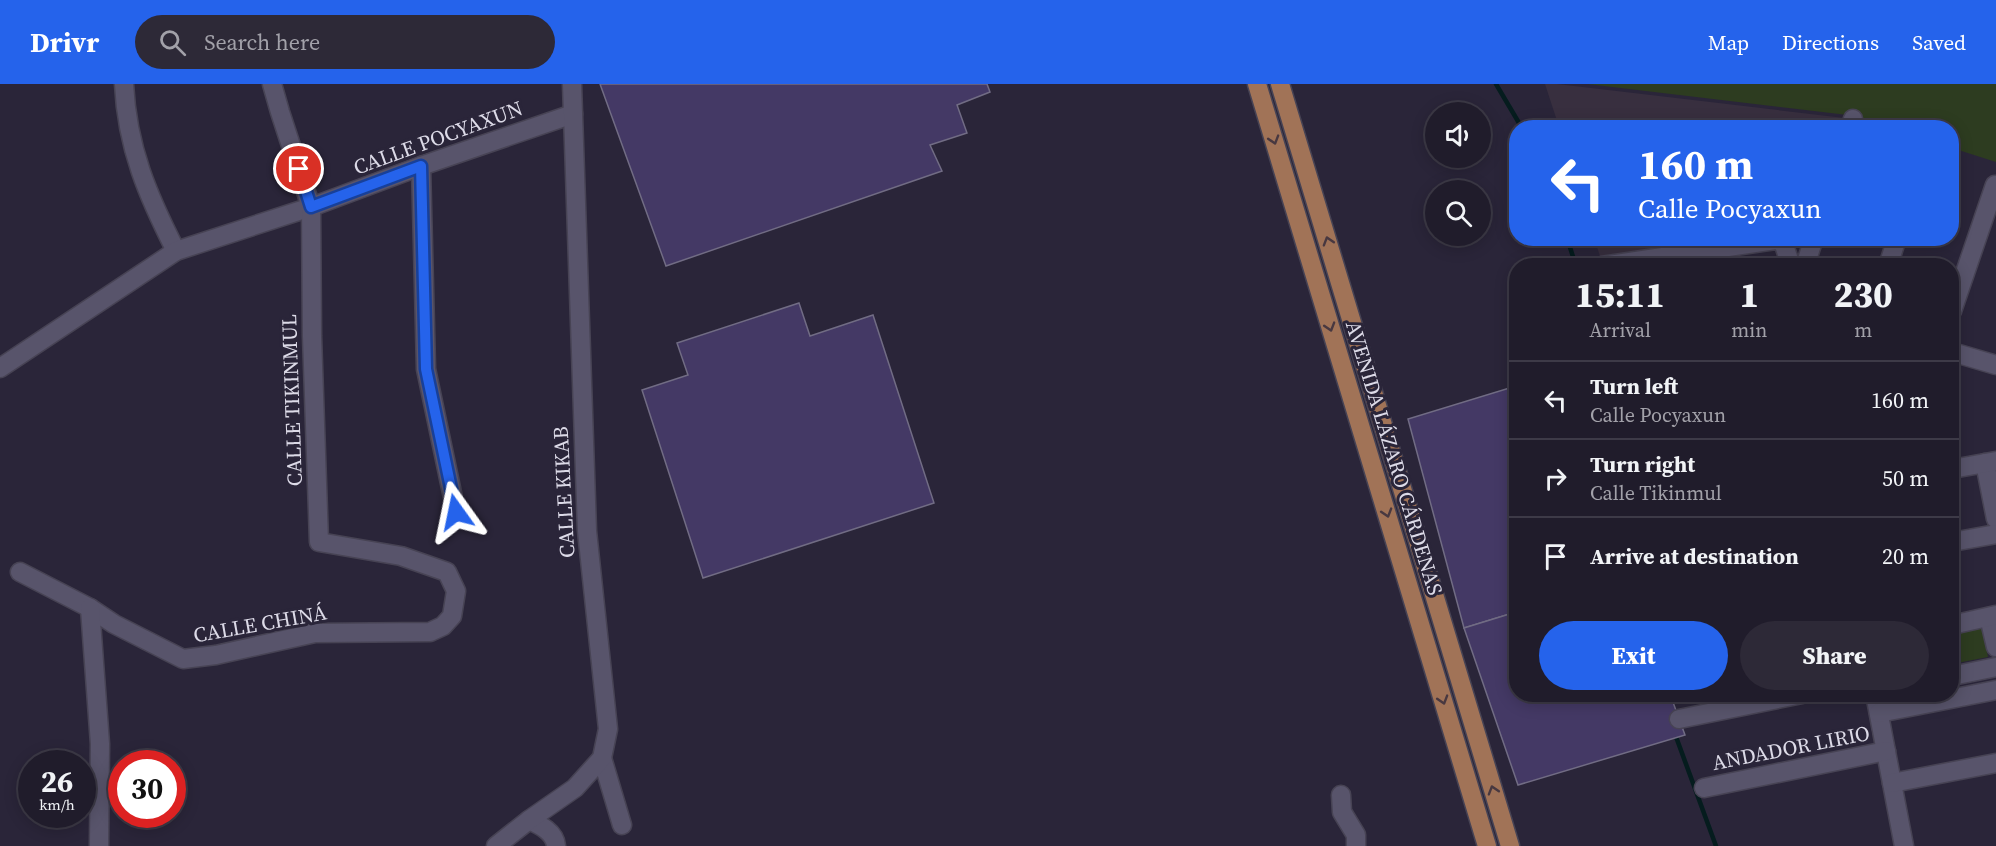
<!DOCTYPE html>
<html lang="en">
<head>
<meta charset="utf-8">
<style>
  :root { --surface:#201c2b; --page:#2d2937; --text:#f1f3f6; --muted:#a2a1a9; --line:#3d3a47; --accent:#2563eb }
  body { margin:0; font-family:"Source Serif 4",serif; background:var(--page); color:var(--text); height:100vh; display:flex; flex-direction:column; font-size:22px; white-space:nowrap }
  * { box-sizing:border-box; margin:0 }
  p { font-size:20px; color:var(--muted) }
  .icon { flex:none; width:33px; height:33px; fill:none; stroke:currentColor; stroke-width:2; stroke-linecap:round; stroke-linejoin:round }
  .map { position:relative; flex:1; overflow:hidden }
  .side { position:absolute; left:1509px; top:174px; width:450px; height:444px; display:flex; flex-direction:column; background:var(--surface); border-radius:24px; box-shadow:0 3px 15px #0003,0 0 0 2px var(--line) }
  .side>* { flex:none }
  .guide { position:absolute; left:1509px; top:36px; width:450px; height:126px; border-radius:24px; box-shadow:0 3px 15px #0003,0 0 0 2px var(--line); background:#2563eb; color:#fff; overflow:hidden }
  .fabs { position:absolute; left:1425px; top:18px; display:grid; gap:12px }
  .fabs a { display:grid; place-items:center; width:66px; height:66px; border-radius:50%; background:var(--surface); box-shadow:0 3px 15px #0003,0 0 0 2px var(--line); font-size:30px }
  .speed { position:absolute; left:18px; top:666px; display:flex; gap:12px; font-size:30px; font-weight:700; text-align:center }
  .speed>* { display:grid; place-content:center; width:78px; height:78px; border-radius:50%; background:var(--surface); box-shadow:0 3px 15px #0003,0 0 0 2px var(--line); line-height:1 }
  .speed small { font-size:15px; font-weight:400 }
  .speed .limit { border:9px solid #d22; background:#fff; color:#111 }
  .pin { position:absolute; display:grid; place-items:center; width:51px; height:51px; color:#fff; margin:-26px; border:3px solid #fff; border-radius:50%; box-shadow:0 2px 6px #0007 }
  .me { position:absolute; width:66px; margin:-33px; rotate:348deg; stroke-linejoin:round; filter:drop-shadow(0 0 4px #0008) }
  .turn { display:flex; align-items:center; gap:21px; height:126px; padding:0 30px; font-size:27px }
  .turn .icon { width:78px; height:78px; stroke-width:2.5 }
  .turn b { display:block; font-size:42px; line-height:51px }
  .eta { display:flex; justify-content:space-evenly; align-items:center; height:102px; text-align:center }
  .eta b { font-size:36px; font-weight:800; line-height:42px }
  .action { display:flex; gap:12px; margin-top:auto; padding:12px 30px }
  .action a { flex:1; height:69px; border-radius:36px; background:var(--accent); color:#fff; font-size:24px; font-weight:800; line-height:69px; text-align:center }
  .action a+a { background:var(--page); color:var(--text) }
  ul { padding:0; list-style:none }
  li { display:flex; align-items:center; gap:18px; height:78px; padding:0 30px; border-top:2px solid var(--line) }
  li div { flex:1 }
  li b { display:block; font-size:22px }
  li em { font-style:normal }
  header { display:flex; align-items:center; gap:36px; box-sizing:border-box; height:84px; padding:0 30px; background:var(--accent); color:#fff }
  header strong { font-size:28px }
  nav { display:flex; gap:33px; margin-inline-start:auto; font-size:21px }
  .search { width:420px; height:54px; background:var(--page); display:flex; align-items:center; gap:15px; box-sizing:border-box; padding:0 21px; border-radius:33px; color:var(--muted); font-size:22px }
  .map>svg:first-child { display:block }
  .education { fill:#382f3f }
  .green { fill:#2d3c20 }
  .lines { fill:none; stroke-linecap:round; stroke-linejoin:round }
  .stream { stroke:#051c1e; stroke-width:4.5 }
  .building { fill:#443965; stroke:#716c84; stroke-width:1.5 }
  .minor-casing { stroke:#474354; stroke-width:21 }
  .major-casing { stroke:#474354; stroke-width:21 }
  .minor { stroke:#58546b; stroke-width:18 }
  .major { stroke:#a17357; stroke-width:18 }
  .oneway { stroke:#483840 }
  .route-casing { stroke:#184099; stroke-width:15 }
  .route { stroke:#2563eb; stroke-width:10 }
  .labels { text-anchor:middle; stroke-width:6; stroke-linejoin:round; paint-order:stroke }
  .street-label { font-size:21px; fill:#dcdae7; stroke:#2a2539 }
</style>
</head>
<body>
<header>
<strong>Drivr</strong>
<div class="search"><svg class="icon" aria-label="search" viewBox="0 0 24 24"><circle cx="10" cy="10" r="6"/><path d="M15 15l6 6"/></svg>Search here</div>
<nav><a>Map</a><a>Directions</a><a>Saved</a></nav>
</header>
<div class="map">
<svg width="1996" height="762" viewBox="0 0 1996 762">
  <rect width="100%" height="100%" fill="#2a2539"/>
  <!-- education -->
  <g class="education">
    <path d="M1545,0H1557L1853,35L1850,44L1559,43Z"/>
    <path d="M1594,154L1725,155L1602,178Z"/>
  </g>
  <!-- green -->
  <g class="green">
    <path d="M1587,0H1996V78L1952,64V44L1891,43L1856,32Z"/>
    <path d="M1981,536L1988,573L1952,580V542Z"/>
  </g>
  <g class="lines">
    <!-- stream -->
    <g class="stream">
      <path d="M1496,0L1522,44"/>
      <path d="M1567,154L1576,182"/>
      <path d="M1675,650L1716,762"/>
    </g>
  </g>
  <!-- building -->
  <g class="building">
    <path d="M600,0H987L990,8L957,21L967,49L930,61L942,87L666,182Z"/>
    <path d="M799,219L810,252L873,231L934,419L703,494L642,306L688,291L677,259Z"/>
    <path d="M1516,302V528L1464,544L1408,335Z"/>
    <path d="M1516,528V610H1670L1685,651L1518,701L1464,544Z"/>
  </g>
  <g class="lines">
    <defs>
      <g id="minor">
        <path d="M124,0C127,64 148,112 176,167"/>
        <path d="M1850,44L1853,35"/>
        <path d="M421,82L426,285L456,428"/>
        <path d="M1602,182L1782,155L1791,182"/>
        <path d="M1805,182L1814,154"/>
        <path d="M1888,182L1897,154"/>
        <path d="M1952,227L1995,101"/>
        <path d="M1952,268L1996,281"/>
        <path d="M0,284L176,167L311,123L421,82L573,30"/>
        <path d="M1985,379L1996,435"/>
        <path d="M1952,385L1996,377"/>
        <path d="M1952,458L1996,450"/>
        <path d="M20,488L90,524L114,540L183,575L216,571L315,549L430,548L443,542L452,532L456,507L447,488L401,472L319,458L312,252L311,123L280,28L272,0"/>
        <path d="M90,524L100,660L99,762"/>
        <path d="M1989,533L1996,563"/>
        <path d="M1952,541L1996,531"/>
        <path d="M1952,592L1996,583"/>
        <path d="M1875,610L1904,762"/>
        <path d="M1879,629L1996,606"/>
        <path d="M1679,635L1802,610"/>
        <path d="M602,674L622,741"/>
        <path d="M1892,699L1996,679"/>
        <path d="M1704,704L1886,667"/>
        <path d="M1341,711L1342,728L1356,751V762"/>
        <path d="M529,736C540,741 555,748 556,762"/>
        <path d="M496,762L529,736L575,704L602,674L608,645L587,447L572,0"/>
      </g>
      <g id="major">
        <path d="M1257,0L1487,762"/>
        <path d="M1280,0L1510,762"/>
      </g>
    </defs>
    <!-- minor casing -->
    <use href="#minor" class="minor-casing"/>
    <!-- major casing -->
    <use href="#major" class="major-casing"/>
    <!-- minor -->
    <use href="#minor" class="minor"/>
    <!-- major -->
    <use href="#major" class="major"/>
  </g>
  <!-- one-way arrows -->
  <defs><path id="oneway-chevron" d="M-2-3.5L2.5 0L-2 3.5" fill="none" stroke-width="1.6" stroke-linecap="round" stroke-linejoin="round" transform="scale(1.5)"/></defs>
  <g class="oneway">
    <use href="#oneway-chevron" transform="translate(1274 56) rotate(73)"/>
    <use href="#oneway-chevron" transform="translate(1328 157) rotate(-107)"/>
    <use href="#oneway-chevron" transform="translate(1330 243) rotate(73)"/>
    <use href="#oneway-chevron" transform="translate(1387 429) rotate(73)"/>
    <use href="#oneway-chevron" transform="translate(1443 616) rotate(73)"/>
    <use href="#oneway-chevron" transform="translate(1493 706) rotate(-107)"/>
  </g>
  <g class="lines">
    <defs>
      <path id="route" d="M299,85L311,123L421,82L426,285L456,428"/>
    </defs>
    <!-- route casing -->
    <use href="#route" class="route-casing"/>
    <!-- route -->
    <use href="#route" class="route"/>
  </g>
  <g class="labels">
    <!-- street labels -->
    <g class="street-label">
      <text transform="translate(438 54) rotate(-20)" y="7">CALLE POCYAXUN</text>
      <text transform="translate(292 316) rotate(-92)" y="7">CALLE TIKINMUL</text>
      <text transform="translate(1394 374) rotate(73)" y="7">AVENIDA LÁZARO CÁRDENAS</text>
      <text transform="translate(564 408) rotate(-93)" y="7">CALLE KIKAB</text>
      <text transform="translate(260 540) rotate(-10)" y="7">CALLE CHINÁ</text>
      <text transform="translate(1791 664) rotate(-11)" y="7">ANDADOR LIRIO</text>
    </g>
  </g>
</svg>
<div class="fabs">
<a><svg class="icon" aria-label="sound" viewBox="0 0 24 24"><path d="M4 9h4l5-4v14l-5-4H4zM17 9q2 3 0 6"/></svg></a>
<a><svg class="icon" aria-label="search" viewBox="0 0 24 24"><circle cx="10" cy="10" r="6"/><path d="M15 15l6 6"/></svg></a>
</div>
<div class="speed"><div>26<small>km/h</small></div><div class="limit">30</div></div>
<div class="pin" style="left:299px;top:85px;background:#d93025"><svg class="icon" aria-label="arrive" viewBox="0 0 24 24"><path d="M6 21V4h12l-3 4 3 4H6"/></svg></div>
<svg class="me" style="left:456px;top:428px" viewBox="-20 -20 40 40"><path d="M0-17L14 15 0 8-14 15z" fill="#2563eb" stroke="#fff" stroke-width="4"/></svg>
<div class="guide">
<div class="turn"><svg class="icon" aria-label="left" viewBox="0 0 24 24"><path d="M17 20v-9H6M10 6l-5 5 5 5"/></svg><div><b>160 m</b>Calle Pocyaxun</div></div>
</div>
<section class="side">
<div class="eta">
<div><b>15:11</b><p>Arrival</p></div>
<div><b>1</b><p>min</p></div>
<div><b>230</b><p>m</p></div>
</div>
<ul>
<li><svg class="icon" aria-label="left" viewBox="0 0 24 24"><path d="M17 20v-9H6M10 6l-5 5 5 5"/></svg><div><b>Turn left</b><p>Calle Pocyaxun</p></div><em>160 m</em></li>
<li><svg class="icon" aria-label="right" viewBox="0 0 24 24"><path d="M7 20v-9h11M14 6l5 5-5 5"/></svg><div><b>Turn right</b><p>Calle Tikinmul</p></div><em>50 m</em></li>
<li><svg class="icon" aria-label="arrive" viewBox="0 0 24 24"><path d="M6 21V4h12l-3 4 3 4H6"/></svg><div><b>Arrive at destination</b></div><em>20 m</em></li>
</ul>
<div class="action"><a>Exit</a><a>Share</a></div>
</section>
</div>
</body>
</html>
